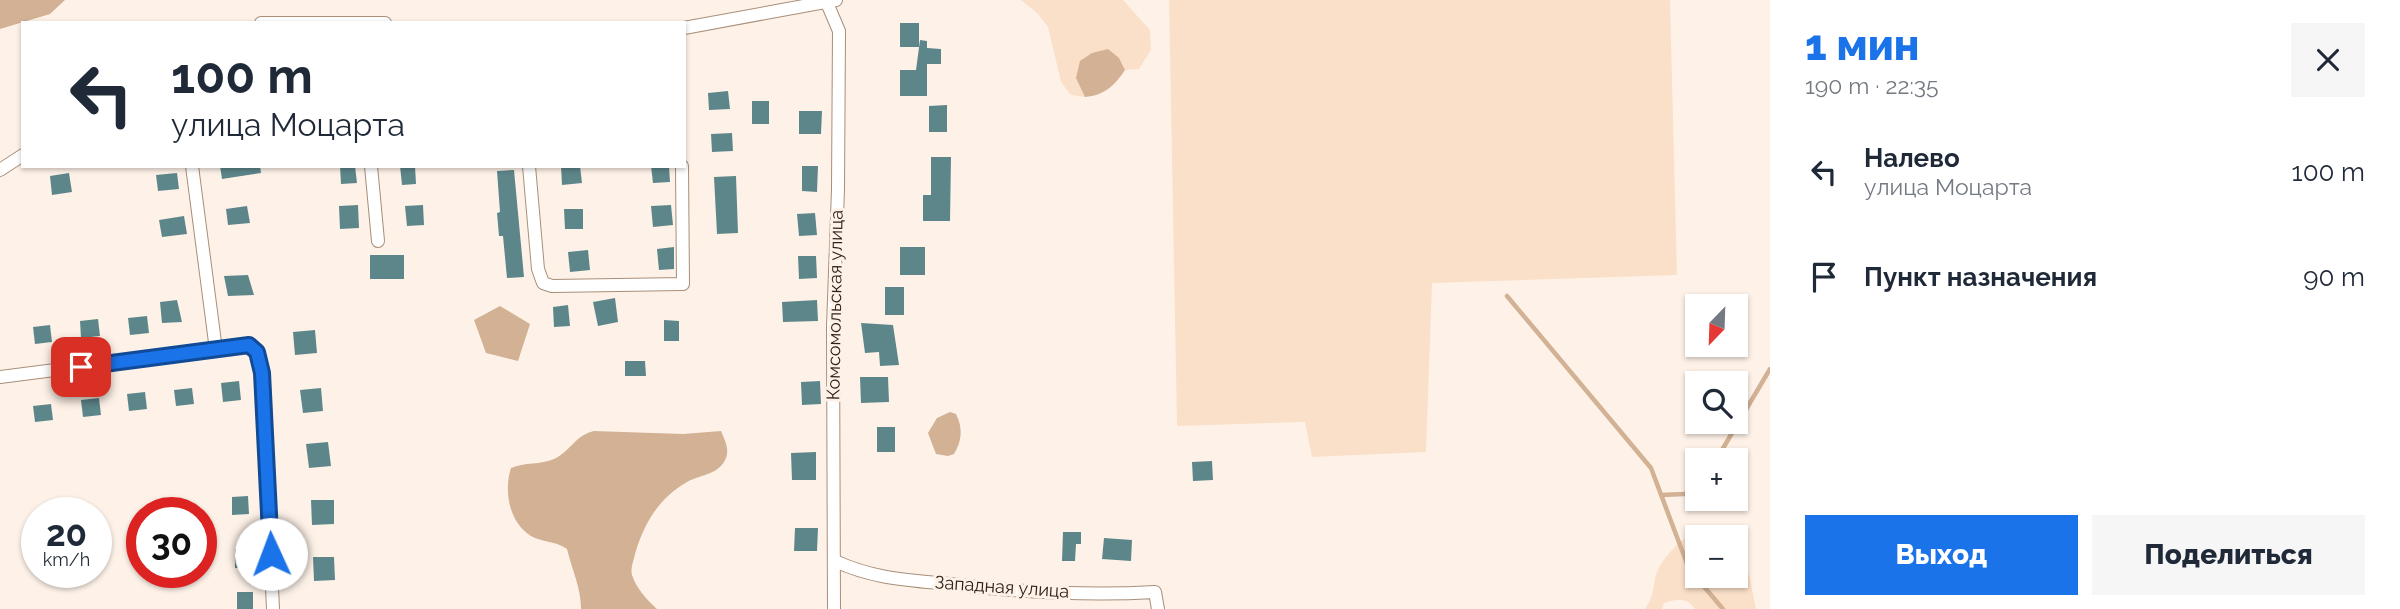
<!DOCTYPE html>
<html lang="ru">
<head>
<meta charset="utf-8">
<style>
  :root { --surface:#fff; --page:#f6f6f7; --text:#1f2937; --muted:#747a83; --accent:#1a73e8 }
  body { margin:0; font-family:Raleway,sans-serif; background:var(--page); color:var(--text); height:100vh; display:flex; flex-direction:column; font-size:26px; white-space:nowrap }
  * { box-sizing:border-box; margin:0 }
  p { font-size:23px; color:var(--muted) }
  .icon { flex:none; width:38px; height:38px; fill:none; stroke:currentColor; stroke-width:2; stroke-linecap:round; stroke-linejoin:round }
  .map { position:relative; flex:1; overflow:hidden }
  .drawer { display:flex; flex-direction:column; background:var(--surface); width:630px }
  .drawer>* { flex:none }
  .hud { position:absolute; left:21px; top:21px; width:665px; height:147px; border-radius:0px; box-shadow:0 2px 5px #0004; background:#fff; color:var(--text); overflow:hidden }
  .needle { width:46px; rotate:203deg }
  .buttons { position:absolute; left:1685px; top:294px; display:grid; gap:14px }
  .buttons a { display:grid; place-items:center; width:63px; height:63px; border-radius:0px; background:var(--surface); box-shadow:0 2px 5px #0004; font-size:35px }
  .speed { position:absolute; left:21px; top:497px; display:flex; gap:14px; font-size:35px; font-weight:700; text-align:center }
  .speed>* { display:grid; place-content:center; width:91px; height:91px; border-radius:50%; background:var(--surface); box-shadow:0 2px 5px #0004; line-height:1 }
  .speed small { font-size:18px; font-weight:400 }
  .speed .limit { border:10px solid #d22; background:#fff; color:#111 }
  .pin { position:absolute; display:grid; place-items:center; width:60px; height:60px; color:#fff; margin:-30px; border-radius:14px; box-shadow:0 4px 10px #0006 }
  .me { position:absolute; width:77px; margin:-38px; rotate:358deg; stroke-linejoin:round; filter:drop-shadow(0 0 5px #0008) }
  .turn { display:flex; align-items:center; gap:24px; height:147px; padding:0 35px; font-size:32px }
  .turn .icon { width:91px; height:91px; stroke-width:2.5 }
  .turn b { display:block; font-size:49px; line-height:60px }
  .round { display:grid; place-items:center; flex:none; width:74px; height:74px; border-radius:0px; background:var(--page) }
  .summary { display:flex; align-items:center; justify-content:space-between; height:119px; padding:0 35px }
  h1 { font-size:42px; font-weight:800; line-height:52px; color:var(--accent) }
  .cta { display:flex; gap:14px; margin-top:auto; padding:14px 35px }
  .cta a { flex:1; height:80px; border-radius:0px; background:var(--accent); color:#fff; font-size:28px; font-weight:800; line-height:80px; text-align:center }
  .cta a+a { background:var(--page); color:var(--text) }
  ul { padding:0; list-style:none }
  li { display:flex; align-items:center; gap:21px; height:105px; padding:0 35px }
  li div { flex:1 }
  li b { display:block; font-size:26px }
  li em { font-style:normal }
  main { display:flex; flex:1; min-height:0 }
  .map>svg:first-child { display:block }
  .green { fill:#fbe0c9 }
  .water { fill:#d2b194 }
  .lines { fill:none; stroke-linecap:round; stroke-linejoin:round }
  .stream { stroke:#d2b194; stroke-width:4.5 }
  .building { fill:#5d868a }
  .minor-casing { stroke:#a98e78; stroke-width:14 }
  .minor { stroke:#fff; stroke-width:12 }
  .route-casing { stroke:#114b97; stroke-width:18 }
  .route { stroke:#1a73e8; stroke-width:12 }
  .labels { text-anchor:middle; stroke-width:6; stroke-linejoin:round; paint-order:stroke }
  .street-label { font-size:18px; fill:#2d2219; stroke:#fef2e8 }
</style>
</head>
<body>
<main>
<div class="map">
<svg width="1770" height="609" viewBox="0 0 1770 609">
  <rect width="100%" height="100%" fill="#fef2e8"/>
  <!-- green -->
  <g class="green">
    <path d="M1021,0H1123L1150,30L1151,50L1139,69L1125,70L1119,58L1077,77L1085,97L1071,95L1061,82L1048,27L1038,14Z"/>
    <path d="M1169,0H1670L1677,275L1432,283L1426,452L1312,457L1305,422L1177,426Z"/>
    <path d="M1696,531L1705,537H1698V576H1736L1738,566L1749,574L1756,609H1695C1688,597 1675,599 1664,603L1662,609H1645C1656,593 1652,586 1657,572C1663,557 1683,537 1696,531Z"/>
  </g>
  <!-- water -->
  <g class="water">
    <path d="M0,0H65L50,14L0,29Z"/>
    <path d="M1108,49L1119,58L1125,70C1114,86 1105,95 1085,97L1076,78L1080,61L1092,53Z"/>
    <path d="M500,306L530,324L518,361L486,353L474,320Z"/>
    <path d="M950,412L956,414C963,428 962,441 954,454L948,456L936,454L928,433L937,418Z"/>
    <path d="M594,431L683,434L721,431C725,441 731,451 724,462C716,475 699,475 687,482C659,498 644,523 635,554C634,560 630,568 632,575C636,588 647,600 657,609H581C581,587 572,570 567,549C558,542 545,542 535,538C510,527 503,492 511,468C524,462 541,465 554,459C571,451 574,436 594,431Z"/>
  </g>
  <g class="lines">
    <!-- stream -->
    <g class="stream">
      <path d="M1507,296L1651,468L1689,569L1723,609"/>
      <path d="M1714,460L1722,450L1770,369"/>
      <path d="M1661,495L1685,494L1698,480"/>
    </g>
  </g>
  <!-- building -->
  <g class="building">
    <rect x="900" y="23" width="19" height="24"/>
    <path d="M920,40L927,41V48L941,49V64H927V96H900V70H916Z"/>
    <path d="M728,91L730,109L709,110L708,93Z"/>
    <rect x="752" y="101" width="17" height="23"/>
    <path d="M947,105V132H929V106Z"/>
    <path d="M799,111H822L821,134H799Z"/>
    <path d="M732,133L733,151L712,152L711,134Z"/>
    <path d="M931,157H951L950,221H923V195H931Z"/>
    <path d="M220,166H260L261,173L222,179Z"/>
    <path d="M340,166H355L357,183L341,184Z"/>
    <path d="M400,166H415L416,184L402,185Z"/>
    <path d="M561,166H580L582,183L562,185Z"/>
    <path d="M651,166H669L670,182L653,183Z"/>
    <path d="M802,166H818L817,192L802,191Z"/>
    <path d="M514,170L524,277L507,278L503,236H499L497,213L500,212L497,171Z"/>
    <path d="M69,173L72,192L52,195L50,176Z"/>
    <path d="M177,173L179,189L158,191L156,175Z"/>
    <path d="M736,176L738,233L717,234L714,177Z"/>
    <path d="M358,205L359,228L340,229L339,206Z"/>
    <path d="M423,205L424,225L407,226L405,206Z"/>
    <path d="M671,205L673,225L653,227L651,206Z"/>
    <path d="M247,206L250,223L228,225L226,209Z"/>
    <path d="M564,209H583V229H565Z"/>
    <path d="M815,213L817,235L799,236L797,214Z"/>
    <path d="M184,216L187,234L162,237L159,220Z"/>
    <path d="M674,247V269L659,270L657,249Z"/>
    <rect x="900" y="247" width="25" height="28"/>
    <path d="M588,250L590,270L570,272L568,252Z"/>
    <rect x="370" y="255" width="34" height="24"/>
    <path d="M798,256H816L817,278L799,279Z"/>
    <path d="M248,275L254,295L228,296L224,276Z"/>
    <rect x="885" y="287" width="19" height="28"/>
    <path d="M615,298L618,322L598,326L593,302Z"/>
    <path d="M177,300L182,322L162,323L160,302Z"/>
    <path d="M817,300L818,321L783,322L782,302Z"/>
    <path d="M568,305L570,326L554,327L553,307Z"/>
    <path d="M147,316L149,333L130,335L128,318Z"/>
    <path d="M98,319L100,336L81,338L80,321Z"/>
    <path d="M664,320L679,321V341H664Z"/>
    <path d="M861,323L893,325L899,365L880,366L879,352L865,353Z"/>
    <path d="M50,325L52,342L35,344L33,327Z"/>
    <path d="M315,330L317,353L295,355L293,332Z"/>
    <path d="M625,361H645L646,376H625Z"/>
    <path d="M860,377H888L889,402L861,403Z"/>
    <path d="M239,381L241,400L223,402L221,383Z"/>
    <path d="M820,381L821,404L802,405L801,382Z"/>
    <path d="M192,388L194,404L176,406L174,390Z"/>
    <path d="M321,388L323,411L303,413L300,390Z"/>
    <path d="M145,392L147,409L129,411L127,394Z"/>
    <path d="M99,398L101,415L83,417L81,400Z"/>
    <path d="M51,404L53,420L35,422L33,406Z"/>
    <rect x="877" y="427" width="18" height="25"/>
    <path d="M328,442L331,466L309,468L306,444Z"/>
    <path d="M816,452V480H792L791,453Z"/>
    <path d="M1212,461L1213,480L1193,481L1192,462Z"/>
    <path d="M248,496L249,514L232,515V497Z"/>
    <path d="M311,500H334V524L312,525Z"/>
    <path d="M795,528H818L817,551H794Z"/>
    <path d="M1063,532H1081V544H1076L1075,561H1062Z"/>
    <path d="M1104,538L1132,540L1131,561L1102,559Z"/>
    <path d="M253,548V567L235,568V549Z"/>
    <path d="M313,557H334L335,580L314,581Z"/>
    <rect x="237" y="592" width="16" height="17"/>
  </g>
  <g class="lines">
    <defs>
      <g id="minor">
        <path d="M827,3L839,31L838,189L833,327L834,609"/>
        <path d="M261,23H385"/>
        <path d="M684,28L836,0"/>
        <path d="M192,166L216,350"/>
        <path d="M371,166L378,241"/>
        <path d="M529,166L538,269L543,283L552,286L683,284L682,166"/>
        <path d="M0,170L23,155"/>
        <path d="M0,377L249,345L257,352L262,373L273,609"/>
        <path d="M835,561C874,579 908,580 950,584C1018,592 1087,596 1155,592L1158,609"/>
      </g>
    </defs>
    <!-- minor casing -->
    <use href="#minor" class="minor-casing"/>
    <!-- minor -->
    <use href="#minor" class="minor"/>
  </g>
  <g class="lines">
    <defs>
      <path id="route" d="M81,367L249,345L257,352L262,373L271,554"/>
    </defs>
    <!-- route casing -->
    <use href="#route" class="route-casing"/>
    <!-- route -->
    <use href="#route" class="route"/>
  </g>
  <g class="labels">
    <!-- street labels -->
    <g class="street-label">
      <text transform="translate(835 305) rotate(-89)" y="6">Комсомольская улица</text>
      <text transform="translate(1002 587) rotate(4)" y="6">Западная улица</text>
    </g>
  </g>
</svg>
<div class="buttons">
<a><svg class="needle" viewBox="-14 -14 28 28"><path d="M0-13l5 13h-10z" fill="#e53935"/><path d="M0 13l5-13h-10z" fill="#747a83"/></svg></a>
<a><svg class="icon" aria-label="search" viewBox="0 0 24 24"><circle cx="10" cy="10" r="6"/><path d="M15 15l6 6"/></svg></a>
<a>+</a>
<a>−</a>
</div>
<div class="speed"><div>20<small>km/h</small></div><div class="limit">30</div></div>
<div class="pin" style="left:81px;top:367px;background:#d93025"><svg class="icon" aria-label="arrive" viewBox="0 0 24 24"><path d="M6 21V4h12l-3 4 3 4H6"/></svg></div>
<svg class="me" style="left:271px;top:554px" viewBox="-20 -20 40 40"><circle r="19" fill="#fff"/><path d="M0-13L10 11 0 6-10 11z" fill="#1a73e8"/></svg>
<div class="hud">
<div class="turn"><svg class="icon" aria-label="left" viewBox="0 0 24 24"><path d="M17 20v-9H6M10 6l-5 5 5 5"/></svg><div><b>100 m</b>улица Моцарта</div></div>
</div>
</div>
<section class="drawer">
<div class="summary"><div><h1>1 мин</h1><p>190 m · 22:35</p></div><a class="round"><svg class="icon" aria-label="close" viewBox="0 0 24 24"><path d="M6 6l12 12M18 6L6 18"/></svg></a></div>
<ul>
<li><svg class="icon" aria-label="left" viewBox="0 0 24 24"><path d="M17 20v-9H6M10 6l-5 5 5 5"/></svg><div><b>Налево</b><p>улица Моцарта</p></div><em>100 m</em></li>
<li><svg class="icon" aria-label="arrive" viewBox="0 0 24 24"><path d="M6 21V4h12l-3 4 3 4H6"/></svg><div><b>Пункт назначения</b></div><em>90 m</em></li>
</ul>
<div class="cta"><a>Выход</a><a>Поделиться</a></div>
</section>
</main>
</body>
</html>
